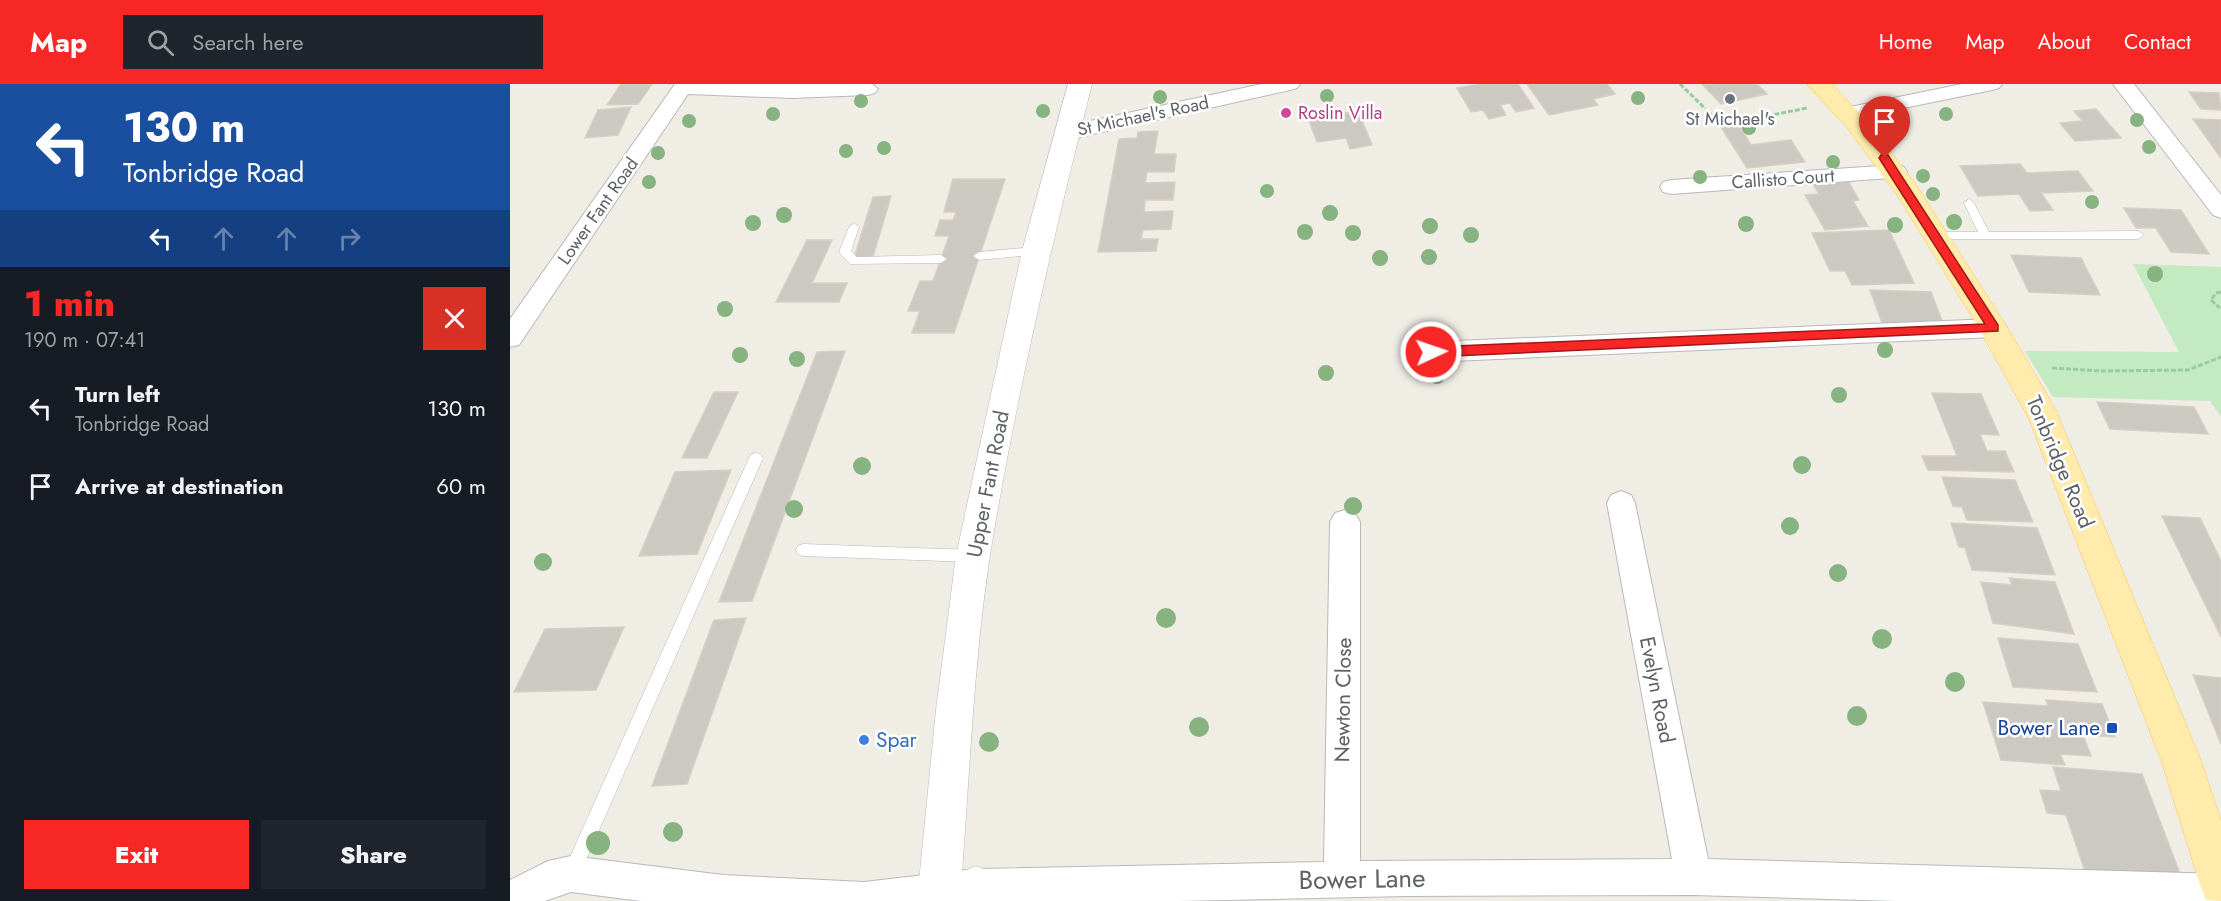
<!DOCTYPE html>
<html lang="en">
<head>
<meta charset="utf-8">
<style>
  :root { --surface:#171b24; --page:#20242c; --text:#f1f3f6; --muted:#9ea1a6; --accent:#f62725 }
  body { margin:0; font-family:Jost,sans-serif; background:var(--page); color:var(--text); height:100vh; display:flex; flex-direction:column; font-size:22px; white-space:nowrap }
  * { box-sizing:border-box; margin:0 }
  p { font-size:20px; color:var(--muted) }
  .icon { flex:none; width:33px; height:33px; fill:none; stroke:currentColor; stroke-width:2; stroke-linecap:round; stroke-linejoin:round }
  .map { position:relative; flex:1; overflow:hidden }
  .side { display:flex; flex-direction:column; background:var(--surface); width:510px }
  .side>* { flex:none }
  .top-card { background:#1a4fa0; color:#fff; overflow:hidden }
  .pin { position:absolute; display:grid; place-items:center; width:51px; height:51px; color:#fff; margin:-62px -26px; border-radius:50% 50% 50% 0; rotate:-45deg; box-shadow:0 0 6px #0007 }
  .pin .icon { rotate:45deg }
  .me { position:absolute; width:66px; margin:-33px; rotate:87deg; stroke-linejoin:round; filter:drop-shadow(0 0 4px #0008) }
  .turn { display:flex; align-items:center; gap:21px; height:126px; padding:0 24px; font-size:27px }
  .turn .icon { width:78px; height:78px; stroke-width:2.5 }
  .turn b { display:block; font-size:42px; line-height:51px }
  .lanes { display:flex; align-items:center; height:57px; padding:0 24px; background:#0003; justify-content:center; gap:30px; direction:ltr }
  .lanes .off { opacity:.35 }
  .round { display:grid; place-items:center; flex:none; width:63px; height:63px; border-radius:0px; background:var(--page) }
  .summary { display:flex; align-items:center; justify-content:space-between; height:102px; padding:0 24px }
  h1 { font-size:36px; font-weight:800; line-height:45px; color:var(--accent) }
  .cta { display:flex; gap:12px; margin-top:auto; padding:12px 24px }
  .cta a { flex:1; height:69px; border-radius:0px; background:var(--accent); color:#fff; font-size:24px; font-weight:800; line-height:69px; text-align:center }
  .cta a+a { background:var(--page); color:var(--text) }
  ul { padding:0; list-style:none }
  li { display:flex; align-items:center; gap:18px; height:78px; padding:0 24px }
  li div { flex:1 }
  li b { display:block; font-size:22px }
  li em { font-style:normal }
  header { display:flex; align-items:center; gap:36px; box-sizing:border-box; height:84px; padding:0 30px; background:var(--accent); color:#fff }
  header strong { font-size:28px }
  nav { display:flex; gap:33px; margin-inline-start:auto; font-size:21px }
  .search { width:420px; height:54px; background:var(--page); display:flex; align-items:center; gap:15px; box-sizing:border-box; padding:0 21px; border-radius:0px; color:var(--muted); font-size:22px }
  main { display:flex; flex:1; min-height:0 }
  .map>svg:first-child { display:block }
  .green { fill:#c3eac0 }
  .building { fill:#ccc8c2; stroke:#d6cfc3; stroke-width:1.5 }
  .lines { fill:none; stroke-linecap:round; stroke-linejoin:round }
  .lane-casing { stroke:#b6b9bd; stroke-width:1 }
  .street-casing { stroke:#b6b9bd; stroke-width:2 }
  .secondary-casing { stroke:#b7bbc0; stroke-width:1 }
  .primary-casing { stroke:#fcc153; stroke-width:1 }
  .path { stroke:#98cca3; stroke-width:3; stroke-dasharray:5 2; stroke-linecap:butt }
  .lane { fill:#fff; fill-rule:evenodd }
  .street { fill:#fff; fill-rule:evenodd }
  .secondary { fill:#fff; fill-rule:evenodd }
  .primary { fill:#ffecac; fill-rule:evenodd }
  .tree { fill:#86b380 }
  .route { fill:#f62725; stroke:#a01918; stroke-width:1.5 }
  .worship-dot { fill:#6b7280; stroke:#fff; stroke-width:2 }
  .hotel-dot { fill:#d1479c; stroke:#fff; stroke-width:2 }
  .transit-dot { fill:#1a4fb4; stroke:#fff; stroke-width:2 }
  .shop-dot { fill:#3f7fe0; stroke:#fff; stroke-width:2 }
  .labels { text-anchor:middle; stroke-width:5; stroke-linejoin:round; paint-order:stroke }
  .far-hotel-label { font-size:18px; fill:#b23c85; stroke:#fff; text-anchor:start }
  .far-street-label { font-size:18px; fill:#5d6267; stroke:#fff }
  .far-worship-label { font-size:18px; fill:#5b616d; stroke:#fff }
  .street-label { font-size:21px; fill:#5d6267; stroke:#fff }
  .transit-label { font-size:21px; fill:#164399; stroke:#fff; text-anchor:end }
  .shop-label { font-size:21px; fill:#366cbe; stroke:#fff; text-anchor:start }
  .near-street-label { font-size:26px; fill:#5d6267; stroke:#fff }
</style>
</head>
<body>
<header>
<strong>Map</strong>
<div class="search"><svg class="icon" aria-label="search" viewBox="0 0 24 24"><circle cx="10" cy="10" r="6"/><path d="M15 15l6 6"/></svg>Search here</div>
<nav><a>Home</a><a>Map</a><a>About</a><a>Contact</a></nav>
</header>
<main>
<section class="side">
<div class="top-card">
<div class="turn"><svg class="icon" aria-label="left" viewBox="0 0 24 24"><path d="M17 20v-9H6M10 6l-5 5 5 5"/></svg><div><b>130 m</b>Tonbridge Road</div></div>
<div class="lanes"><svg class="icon" aria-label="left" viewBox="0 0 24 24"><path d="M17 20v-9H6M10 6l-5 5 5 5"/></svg><svg class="icon off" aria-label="ahead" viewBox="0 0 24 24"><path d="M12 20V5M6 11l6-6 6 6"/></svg><svg class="icon off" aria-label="ahead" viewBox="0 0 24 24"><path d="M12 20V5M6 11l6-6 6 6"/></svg><svg class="icon off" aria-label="right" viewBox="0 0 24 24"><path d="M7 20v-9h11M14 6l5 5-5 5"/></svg></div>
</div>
<div class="summary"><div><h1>1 min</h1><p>190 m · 07:41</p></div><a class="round" style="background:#d93025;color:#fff"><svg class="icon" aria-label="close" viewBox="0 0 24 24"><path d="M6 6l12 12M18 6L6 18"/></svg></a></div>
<ul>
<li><svg class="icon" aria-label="left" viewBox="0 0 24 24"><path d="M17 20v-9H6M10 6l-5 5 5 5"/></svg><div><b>Turn left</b><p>Tonbridge Road</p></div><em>130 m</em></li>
<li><svg class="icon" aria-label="arrive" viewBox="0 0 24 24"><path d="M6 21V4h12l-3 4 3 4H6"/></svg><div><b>Arrive at destination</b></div><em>60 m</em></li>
</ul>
<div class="cta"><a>Exit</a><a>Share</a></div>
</section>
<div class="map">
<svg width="1711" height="817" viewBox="0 0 1711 817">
  <rect width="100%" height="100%" fill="#f0ede5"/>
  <!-- green -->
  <path class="green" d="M1623,180L1711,183V333L1700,317L1543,313L1515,267L1669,268Z"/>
  <!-- building -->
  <g class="building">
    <path d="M111,0H142L128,20L97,21Z"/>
    <path d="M972,0H1008L1024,24L1006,28L1000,19L990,21L996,31L979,35L973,26L961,28L947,4Z"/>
    <path d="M1017,0H1097L1105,10L1083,15L1088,21L1039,31Z"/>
    <path d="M1192,0H1247L1257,10L1211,20Z"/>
    <path d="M1679,8L1709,9L1711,26L1691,25Z"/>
    <path d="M121,23L108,51L75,54L88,26Z"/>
    <path d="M1586,25L1611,54L1565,57L1550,39L1573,37L1564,27Z"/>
    <path d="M848,27L862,61L840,65L836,54L807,58L798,34Z"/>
    <path d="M1683,35L1711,36V74Z"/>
    <path d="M1229,41L1241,61L1281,56L1295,78L1237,84L1211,43Z"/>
    <path d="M648,47L644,70H666L664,88H637L635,99L665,98L663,116H635L634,128L663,127L661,145L633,146L631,155H648L646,167L588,168L609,55L627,54L628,48Z"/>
    <path d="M1510,80L1517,89L1568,87L1583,107L1531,109L1543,126L1520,127L1509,110L1468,112L1450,82Z"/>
    <path d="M443,95H495L444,249H402L410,227H398L410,197H423L439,152H425L430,136H443L446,128H434Z"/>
    <path d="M1338,97L1349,116L1343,117L1358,142L1315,146L1295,111L1309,110L1303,100Z"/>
    <path d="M381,112L363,173L344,174L363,113Z"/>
    <path d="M1614,124L1671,126L1699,170L1661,168L1646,144H1626Z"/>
    <path d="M1379,146L1404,199L1342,201L1335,187H1320L1302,149Z"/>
    <path d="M297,156H322L302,199H337L329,218H266Z"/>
    <path d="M1501,171L1571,174L1590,211L1519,208Z"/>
    <path d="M1360,206L1421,208L1434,242L1372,239Z"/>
    <path d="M335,267L242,517L209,518L307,268Z"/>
    <path d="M204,308H228L197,374H172Z"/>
    <path d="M1422,309L1471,310L1489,351L1470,350L1477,367H1495L1504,388L1418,386L1412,372H1447Z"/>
    <path d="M1587,318L1684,323L1698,350L1600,345Z"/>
    <path d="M221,386L187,470L129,472L165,388Z"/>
    <path d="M1432,393L1505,396L1523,438L1457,436L1452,423L1443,422Z"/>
    <path d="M1652,432L1690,434L1711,477V553Z"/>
    <path d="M1441,439L1527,444L1545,491L1462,486L1455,464L1449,463Z"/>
    <path d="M1499,494L1545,498L1564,550L1483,539L1471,498L1502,501Z"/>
    <path d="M236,534L177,700L142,702L204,536Z"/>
    <path d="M114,543L86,606L4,608L35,545Z"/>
    <path d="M1488,554L1568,560L1587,608L1503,603Z"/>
    <path d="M1683,591L1711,594V660Z"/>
    <path d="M1536,616L1592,620L1605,653L1573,651L1581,672L1550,670L1555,681L1491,676L1473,618L1538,622Z"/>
    <path d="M1543,683L1632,690L1672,795L1575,787L1556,731L1537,729L1530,706L1551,707Z"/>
  </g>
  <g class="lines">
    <defs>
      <g id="lane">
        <path d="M1459,115L1464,119L1479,148L1628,147L1634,151L1628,155H1422L1420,152L1426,148H1468L1454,119Z"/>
        <path d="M344,139L349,143L341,167L347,173L431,171L437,175L431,179L340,180L329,168L339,143Z"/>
        <path d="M526,163L530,164V170L469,176L463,172L469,168Z"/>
        <path d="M246,369L251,370L253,374L68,794L62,797L56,794L53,788L56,782L239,374L241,370Z"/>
        <path d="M293,460L463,466L468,468L470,472L468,476L463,478L293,472L288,470L286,466L288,462Z"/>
      </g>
      <g id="street">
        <path d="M165,0H362L368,5L365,9L358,11L282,14L178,10L9,261L0,263V235Z"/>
        <path d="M752,0H790L787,4L780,6L557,56L550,54L546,49L550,44L557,42Z"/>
        <path d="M1452,0H1492L1489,4L1482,6L1340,35L1333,33L1330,29L1333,25L1340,23Z"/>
        <path d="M1603,0H1624L1711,111V134L1703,131Z"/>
        <path d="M1386,81L1394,83L1397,88L1394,93L1161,110L1153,108L1150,103L1153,98L1161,96Z"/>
        <path d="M1484,235L1493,238L1497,244L1493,250L1484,253L920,278L911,275L907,268L911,261L920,258Z"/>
        <path d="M1111,407L1121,411L1125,419L1198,775L1711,790V817H1386L1183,811L896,812L669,817H131L61,808L35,817H0V796L38,777L61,772L213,791L354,798L466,785L814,778L820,438L825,429L835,426L845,429L850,438V777L1162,775L1097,419L1101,411Z"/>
      </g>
      <path id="secondary" d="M558,0H582C543,155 506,312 480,471C464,575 460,683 452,788L466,782L481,788L497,817H451L449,812L447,817H411L408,808L426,626L446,472L512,167Z"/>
      <path id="primary" d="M1297,0H1322L1355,35L1405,99L1499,246L1546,326L1692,679L1711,737V817L1696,816L1690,801L1652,679L1519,335L1467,241L1387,111L1338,45Z"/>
    </defs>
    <!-- lane casing -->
    <use href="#lane" class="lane-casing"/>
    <!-- street casing -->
    <use href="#street" class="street-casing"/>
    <!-- secondary casing -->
    <use href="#secondary" class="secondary-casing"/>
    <!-- primary casing -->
    <use href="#primary" class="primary-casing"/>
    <!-- path -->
    <g class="path">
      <path d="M1170,0L1212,41L1297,24"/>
      <path d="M1711,208L1706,209L1701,216L1711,225"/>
      <path d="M1542,284L1592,287L1678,286L1711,273"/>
    </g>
    <!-- lane -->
    <use href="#lane" class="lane"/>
    <!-- street -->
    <use href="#street" class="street"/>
    <!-- secondary -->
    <use href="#secondary" class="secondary"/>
    <!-- primary -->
    <use href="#primary" class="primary"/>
  </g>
  <!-- trees -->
  <g class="tree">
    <circle cx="817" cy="12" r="7"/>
    <circle cx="650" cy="13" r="7"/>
    <circle cx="1128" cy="14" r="7"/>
    <circle cx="351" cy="17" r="7"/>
    <circle cx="533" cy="27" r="7"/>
    <circle cx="263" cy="30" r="7"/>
    <circle cx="1436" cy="30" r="7"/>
    <circle cx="1627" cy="36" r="7"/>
    <circle cx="179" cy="37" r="7"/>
    <circle cx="1239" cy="44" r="7"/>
    <circle cx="1639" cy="63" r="7"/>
    <circle cx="374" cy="64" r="7"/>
    <circle cx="336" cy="67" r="7"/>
    <circle cx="148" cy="69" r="7"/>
    <circle cx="1323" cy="78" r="7"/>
    <circle cx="1413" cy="92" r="7"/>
    <circle cx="1190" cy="93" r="7"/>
    <circle cx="139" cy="98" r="7"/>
    <circle cx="757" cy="107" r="7"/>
    <circle cx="1423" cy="110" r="7"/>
    <circle cx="1582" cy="118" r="7"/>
    <circle cx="820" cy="129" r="8"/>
    <circle cx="274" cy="131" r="8"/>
    <circle cx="1444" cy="138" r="8"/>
    <circle cx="243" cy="139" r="8"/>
    <circle cx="1236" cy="140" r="8"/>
    <circle cx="1385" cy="141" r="8"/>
    <circle cx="920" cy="142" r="8"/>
    <circle cx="795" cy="148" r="8"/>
    <circle cx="843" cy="149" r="8"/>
    <circle cx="961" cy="151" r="8"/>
    <circle cx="919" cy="173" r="8"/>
    <circle cx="870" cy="174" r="8"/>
    <circle cx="1645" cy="190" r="8"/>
    <circle cx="215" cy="225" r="8"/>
    <circle cx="1375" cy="266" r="8"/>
    <circle cx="230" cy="271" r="8"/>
    <circle cx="287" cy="275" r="8"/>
    <circle cx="904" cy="278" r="8"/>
    <circle cx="816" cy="289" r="8"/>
    <circle cx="927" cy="292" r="8"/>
    <circle cx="1329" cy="311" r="8"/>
    <circle cx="1292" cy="381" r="9"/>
    <circle cx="352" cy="382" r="9"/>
    <circle cx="843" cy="422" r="9"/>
    <circle cx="284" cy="425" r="9"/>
    <circle cx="1280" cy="442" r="9"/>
    <circle cx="33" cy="478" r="9"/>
    <circle cx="1328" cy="489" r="9"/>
    <circle cx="656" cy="534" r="10"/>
    <circle cx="1372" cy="555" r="10"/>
    <circle cx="1445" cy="598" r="10"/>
    <circle cx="1347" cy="632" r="10"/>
    <circle cx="689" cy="643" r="10"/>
    <circle cx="479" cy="658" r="10"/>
    <circle cx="163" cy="748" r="10"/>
    <circle cx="88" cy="759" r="12"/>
  </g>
  <!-- route -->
  <path class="route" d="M1371,71H1378L1488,241V247L921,273L914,268L921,263L1475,240L1369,74Z"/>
  <!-- markers -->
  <circle class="worship-dot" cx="1220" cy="15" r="6"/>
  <circle class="hotel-dot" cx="776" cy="29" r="6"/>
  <rect class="transit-dot" x="1596" y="638" width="12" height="12" rx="3"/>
  <circle class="shop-dot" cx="354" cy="656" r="6"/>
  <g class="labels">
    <!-- far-hotel labels -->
    <g class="far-hotel-label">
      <text x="788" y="35">Roslin Villa</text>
    </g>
    <!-- far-street labels -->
    <g class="far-street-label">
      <text transform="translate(633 32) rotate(-12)" y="6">St Michael's Road</text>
      <text transform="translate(1273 95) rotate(-4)" y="6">Callisto Court</text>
      <text transform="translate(88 127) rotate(-55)" y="6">Lower Fant Road</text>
    </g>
    <!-- far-worship labels -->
    <g class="far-worship-label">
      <text x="1220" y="41">St Michael's</text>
    </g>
    <!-- street labels -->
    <g class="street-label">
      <text transform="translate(1550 378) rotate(67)" y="7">Tonbridge Road</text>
      <text transform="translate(478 400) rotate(-79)" y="7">Upper Fant Road</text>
      <text transform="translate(1147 606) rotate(79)" y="7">Evelyn Road</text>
      <text transform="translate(833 616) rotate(-89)" y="7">Newton Close</text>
    </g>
    <!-- transit labels -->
    <g class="transit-label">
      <text x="1590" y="651">Bower Lane</text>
    </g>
    <!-- shop labels -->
    <g class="shop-label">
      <text x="366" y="663">Spar</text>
    </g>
    <!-- near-street labels -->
    <g class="near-street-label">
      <text transform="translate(852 795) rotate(-1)" y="9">Bower Lane</text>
    </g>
  </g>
</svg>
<div class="pin" style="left:1375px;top:74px;background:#d93025"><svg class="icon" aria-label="arrive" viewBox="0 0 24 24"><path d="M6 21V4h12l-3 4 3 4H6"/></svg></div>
<svg class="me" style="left:921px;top:268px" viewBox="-20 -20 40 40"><circle r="17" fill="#f62725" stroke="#fff" stroke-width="3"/><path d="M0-11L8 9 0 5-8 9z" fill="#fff"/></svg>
</div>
</main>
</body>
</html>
